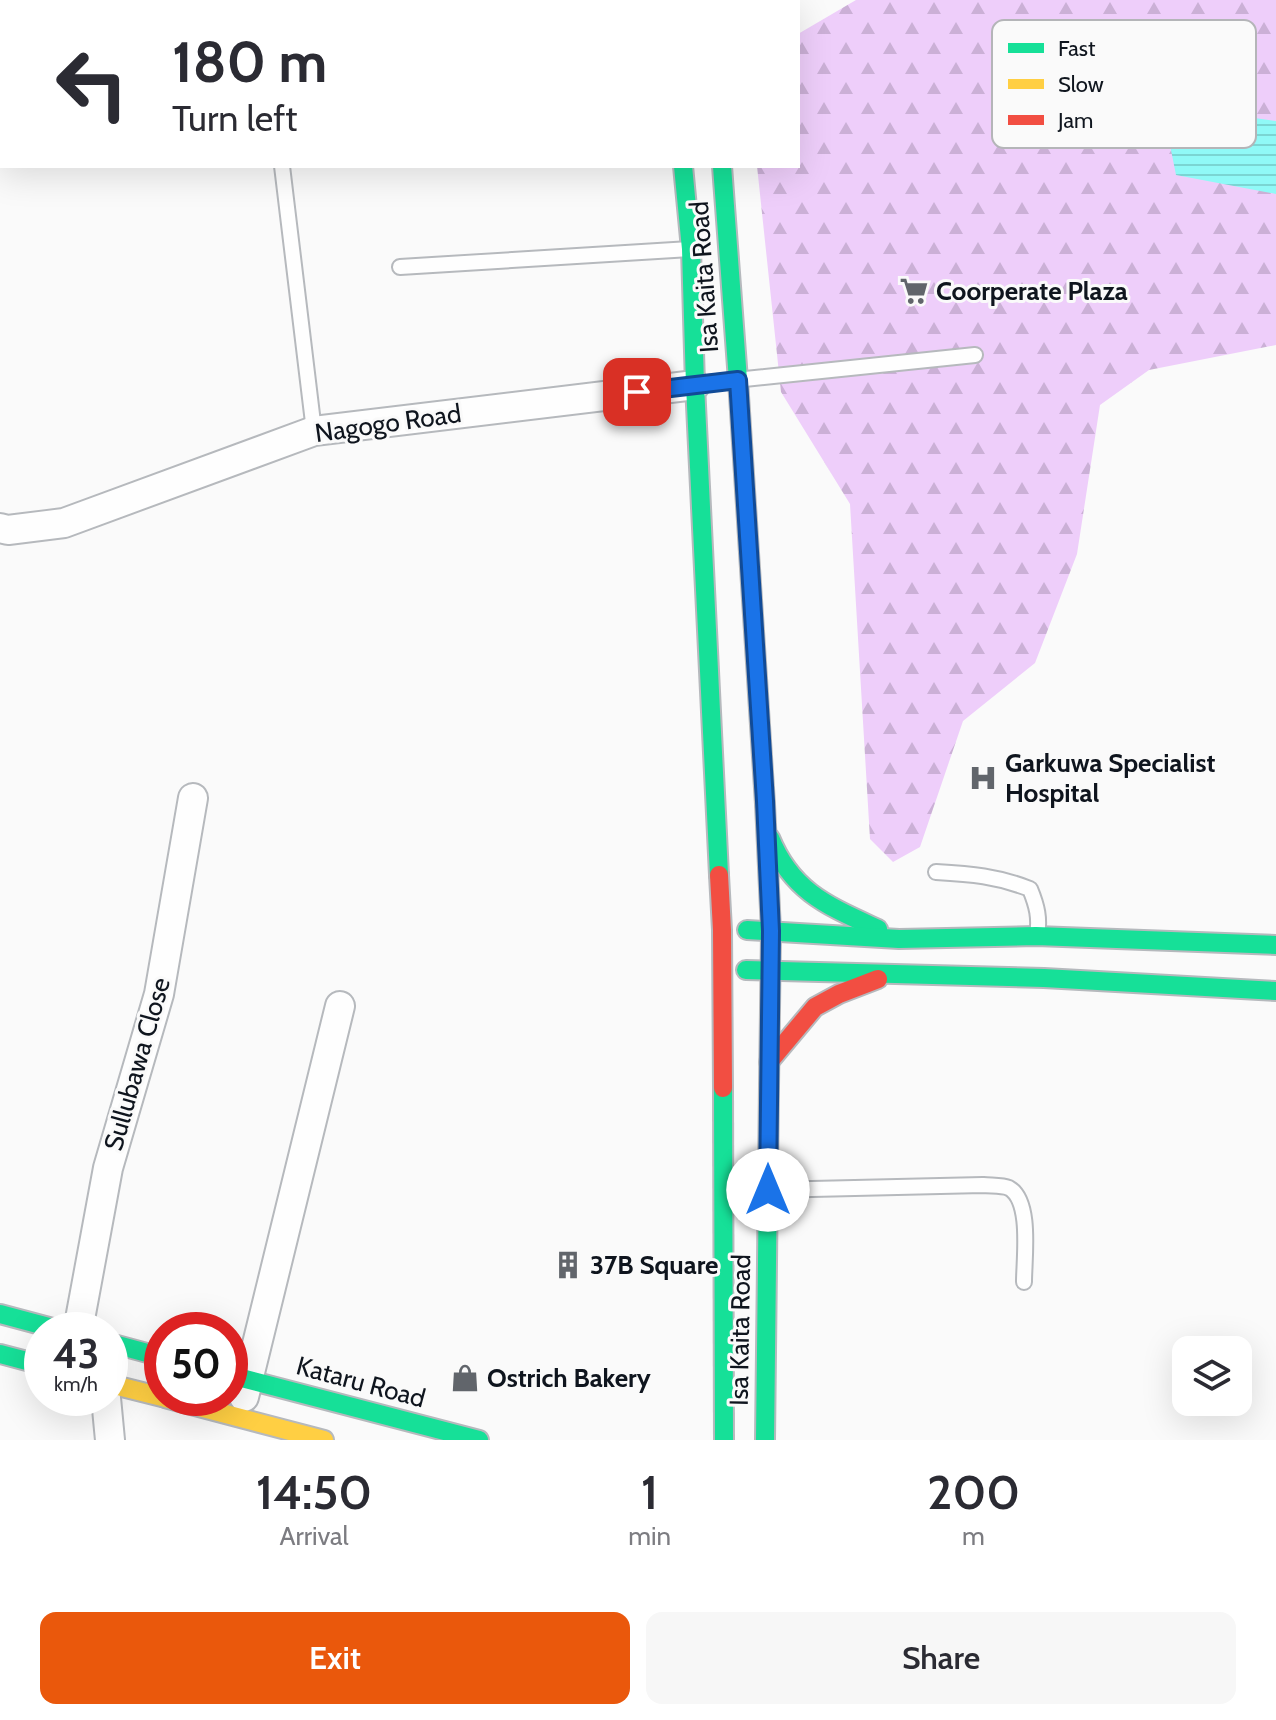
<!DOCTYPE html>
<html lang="en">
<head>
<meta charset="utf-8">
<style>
  :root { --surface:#fff; --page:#f7f7f7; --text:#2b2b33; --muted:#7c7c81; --accent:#ea580c }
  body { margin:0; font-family:Cabin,sans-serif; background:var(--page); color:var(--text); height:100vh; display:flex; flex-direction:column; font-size:30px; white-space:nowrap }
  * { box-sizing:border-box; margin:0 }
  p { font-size:26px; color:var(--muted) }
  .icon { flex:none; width:44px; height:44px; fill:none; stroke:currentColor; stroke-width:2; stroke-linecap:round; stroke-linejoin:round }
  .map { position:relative; height:1440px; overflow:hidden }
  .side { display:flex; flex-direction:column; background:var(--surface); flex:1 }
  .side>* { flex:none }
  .hud { position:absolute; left:0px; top:0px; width:800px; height:168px; box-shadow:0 8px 32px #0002; background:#fff; color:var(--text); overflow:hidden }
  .buttons { position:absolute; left:1172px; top:1336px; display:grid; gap:16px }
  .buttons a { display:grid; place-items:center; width:80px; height:80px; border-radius:16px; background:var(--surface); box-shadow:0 8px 32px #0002; font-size:40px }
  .speed { position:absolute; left:24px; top:1312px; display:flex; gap:16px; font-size:40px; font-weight:700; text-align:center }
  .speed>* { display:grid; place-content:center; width:104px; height:104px; border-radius:50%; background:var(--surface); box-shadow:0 8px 32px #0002; line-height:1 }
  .speed small { font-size:20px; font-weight:400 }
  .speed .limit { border:12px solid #d22; background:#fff; color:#111 }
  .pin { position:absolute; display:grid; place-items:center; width:68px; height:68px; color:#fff; margin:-34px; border-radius:16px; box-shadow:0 4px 12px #0006 }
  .me { position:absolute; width:88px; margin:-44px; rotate:0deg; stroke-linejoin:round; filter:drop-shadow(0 0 6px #0008) }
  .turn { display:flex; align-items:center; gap:28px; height:168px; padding:0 40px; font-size:36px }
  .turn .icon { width:104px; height:104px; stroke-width:2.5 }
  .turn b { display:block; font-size:56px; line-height:68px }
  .eta { display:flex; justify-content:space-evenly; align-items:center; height:136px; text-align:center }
  .eta b { font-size:48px; font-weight:600; line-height:56px }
  .cta { display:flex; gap:16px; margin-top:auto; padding:16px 40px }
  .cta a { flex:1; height:92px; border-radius:16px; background:var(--accent); color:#fff; font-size:32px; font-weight:600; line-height:92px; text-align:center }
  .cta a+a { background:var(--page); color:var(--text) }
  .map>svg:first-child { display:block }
  .forest { fill:url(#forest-firs) }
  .water { fill:url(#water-rules) }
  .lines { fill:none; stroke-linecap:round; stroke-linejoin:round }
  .lane-casing { stroke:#b6b9bd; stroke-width:18 }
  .street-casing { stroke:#b6b9bd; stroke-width:32 }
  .fast-casing { stroke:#b6b9bd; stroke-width:22 }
  .slow-casing { stroke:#b6b9bd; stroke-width:22 }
  .jam-casing { stroke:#b6b9bd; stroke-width:22 }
  .lane { stroke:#fefefe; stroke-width:14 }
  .street { stroke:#fefefe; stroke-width:28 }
  .fast { stroke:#16e098; stroke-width:18 }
  .slow { stroke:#ffcf43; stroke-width:18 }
  .jam { stroke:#f24e42; stroke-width:18 }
  .route-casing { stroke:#114b97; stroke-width:20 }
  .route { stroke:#1a73e8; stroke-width:14 }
  .labels { text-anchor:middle; stroke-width:6; stroke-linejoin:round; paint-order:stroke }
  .street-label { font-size:26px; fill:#0f151e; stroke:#fafafa }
  .poi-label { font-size:26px; font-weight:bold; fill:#0f151e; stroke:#fafafa; text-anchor:start }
  .key { fill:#fafafa; stroke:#b4b5b8; stroke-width:2 }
  .key-label { font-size:22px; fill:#0f151e }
</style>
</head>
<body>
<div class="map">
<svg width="1276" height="1440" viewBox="0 0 1276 1440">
  <defs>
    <pattern id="forest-firs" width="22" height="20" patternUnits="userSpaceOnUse" patternTransform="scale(2)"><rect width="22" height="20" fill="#eecefa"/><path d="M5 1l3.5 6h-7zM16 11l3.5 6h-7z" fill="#cbb0d6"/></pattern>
    <pattern id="water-rules" width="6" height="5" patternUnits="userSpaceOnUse" patternTransform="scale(2)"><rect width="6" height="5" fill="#90f9f7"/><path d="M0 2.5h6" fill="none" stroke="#7bd5d3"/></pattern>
  </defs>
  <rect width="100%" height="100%" fill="#fafafa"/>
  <!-- forest -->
  <path class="forest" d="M856,0H1276V345L1149,370L1100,405L1077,554L1035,663L963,721L920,847L893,862L870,839L850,504L781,392L757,166H798V34Z"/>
  <!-- water -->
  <path class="water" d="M1185,108L1276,121V194L1176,175L1170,145Z"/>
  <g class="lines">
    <defs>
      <g id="lane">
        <path d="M262,0V2"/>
        <path d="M282,166L314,431"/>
        <path d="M400,267L690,249"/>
        <path d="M697,384L975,355"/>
        <path d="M936,872C971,874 997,876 1030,889C1037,906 1040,918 1037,936"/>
        <path d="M769,1190L983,1185C991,1186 1002,1185 1009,1188C1032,1201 1024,1258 1024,1282"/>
      </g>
      <g id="street">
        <path d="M0,528L8,530L64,523L314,431L695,385"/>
        <path d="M78,1330L108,1168L159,994L193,798"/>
        <path d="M244,1397L340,1006"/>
        <path d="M106,1398L110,1440"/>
      </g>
      <g id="fast">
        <path d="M709,0V2"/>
        <path d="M683,166L691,249L695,385L719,875"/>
        <path d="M722,166L738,380L765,804"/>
        <path d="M770,838C792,892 828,906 878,929"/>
        <path d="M747,930L899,939L1036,936L1276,945"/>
        <path d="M746,970L1044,978L1276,991"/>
        <path d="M723,1088L724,1440"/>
        <path d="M0,1314L60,1330"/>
        <path d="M110,1343L162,1357"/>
        <path d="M0,1354L42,1365"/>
        <path d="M230,1375L479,1440"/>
        <path d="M765,1440L769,1086"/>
      </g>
      <g id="slow">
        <path d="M669,0V2"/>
        <path d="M765,804L771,931L769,1086"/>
        <path d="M110,1384L162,1397"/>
        <path d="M165,1398L324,1440"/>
      </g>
      <g id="jam">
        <path d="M719,875L722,930L723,1088"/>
        <path d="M769,1062L815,1007L839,994L878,979"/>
      </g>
    </defs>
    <!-- lane casing -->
    <use href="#lane" class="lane-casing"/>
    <!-- street casing -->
    <use href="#street" class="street-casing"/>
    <!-- fast casing -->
    <use href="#fast" class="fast-casing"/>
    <!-- slow casing -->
    <use href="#slow" class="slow-casing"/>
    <!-- jam casing -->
    <use href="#jam" class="jam-casing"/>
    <!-- lane -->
    <use href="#lane" class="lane"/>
    <!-- street -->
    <use href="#street" class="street"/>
    <!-- fast -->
    <use href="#fast" class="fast"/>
    <!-- slow -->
    <use href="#slow" class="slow"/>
    <!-- jam -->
    <use href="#jam" class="jam"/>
  </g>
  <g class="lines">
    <defs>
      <path id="route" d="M637,392L738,380L765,801L771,931L768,1190"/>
    </defs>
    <!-- route casing -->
    <use href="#route" class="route-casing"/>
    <!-- route -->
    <use href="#route" class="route"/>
  </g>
  <!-- icons -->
  <defs>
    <symbol id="supermarket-bare" viewBox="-9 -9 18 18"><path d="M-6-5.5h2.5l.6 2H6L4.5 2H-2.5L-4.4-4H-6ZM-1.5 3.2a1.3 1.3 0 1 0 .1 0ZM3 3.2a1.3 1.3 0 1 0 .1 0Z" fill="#61656b" stroke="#fafafa" stroke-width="2.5" paint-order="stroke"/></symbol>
    <symbol id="hospital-bare" viewBox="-9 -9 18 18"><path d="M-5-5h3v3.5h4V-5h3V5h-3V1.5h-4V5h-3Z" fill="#61656b" stroke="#fafafa" stroke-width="2.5" paint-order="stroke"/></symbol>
    <symbol id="building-bare" viewBox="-9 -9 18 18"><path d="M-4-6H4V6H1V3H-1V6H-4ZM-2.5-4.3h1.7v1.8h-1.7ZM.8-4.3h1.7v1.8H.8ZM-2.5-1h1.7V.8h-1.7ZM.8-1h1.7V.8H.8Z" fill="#61656b" stroke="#fafafa" stroke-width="2.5" paint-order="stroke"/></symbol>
    <symbol id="shop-bare" viewBox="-9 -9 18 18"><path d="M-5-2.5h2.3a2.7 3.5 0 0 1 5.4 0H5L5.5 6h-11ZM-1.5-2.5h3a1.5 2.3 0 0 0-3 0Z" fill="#61656b" stroke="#fafafa" stroke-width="2.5" paint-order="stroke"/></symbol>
  </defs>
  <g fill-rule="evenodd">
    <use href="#supermarket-bare" x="894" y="271" width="40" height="40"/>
    <use href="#hospital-bare" x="963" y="758" width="40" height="40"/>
    <use href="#building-bare" x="548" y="1245" width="40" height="40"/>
    <use href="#shop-bare" x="445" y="1358" width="40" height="40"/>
  </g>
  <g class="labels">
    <!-- street labels -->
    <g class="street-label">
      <text transform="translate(704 277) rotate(-94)" y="9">Isa Kaita Road</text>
      <text transform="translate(388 423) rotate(-8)" y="9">Nagogo Road</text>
      <text transform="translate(137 1064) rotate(-74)" y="9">Sullubawa Close</text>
      <text transform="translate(740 1330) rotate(-89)" y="9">Isa Kaita Road</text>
      <text transform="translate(361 1382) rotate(15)" y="9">Kataru Road</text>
    </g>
    <!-- poi labels -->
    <g class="poi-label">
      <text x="936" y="300">Coorperate Plaza</text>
      <text x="1005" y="772">Garkuwa Specialist<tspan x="1005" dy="30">Hospital</tspan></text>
      <text x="590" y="1274">37B Square</text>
      <text x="487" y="1387">Ostrich Bakery</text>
    </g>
  </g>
  <!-- legend -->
  <rect x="992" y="20" width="264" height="128" rx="12" class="key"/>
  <rect x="1008" y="43" width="36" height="10" fill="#16e098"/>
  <rect x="1008" y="79" width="36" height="10" fill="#ffcf43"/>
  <rect x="1008" y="115" width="36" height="10" fill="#f24e42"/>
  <g class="key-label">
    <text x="1058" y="56">Fast</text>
    <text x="1058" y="92">Slow</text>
    <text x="1058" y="128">Jam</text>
  </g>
</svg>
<div class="buttons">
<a><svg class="icon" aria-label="layers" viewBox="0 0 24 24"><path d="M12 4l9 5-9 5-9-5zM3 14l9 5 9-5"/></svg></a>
</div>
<div class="speed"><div>43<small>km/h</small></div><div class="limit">50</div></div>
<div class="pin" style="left:637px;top:392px;background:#d93025"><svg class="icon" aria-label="arrive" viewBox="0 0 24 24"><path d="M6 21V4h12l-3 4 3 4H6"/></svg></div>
<svg class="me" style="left:768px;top:1190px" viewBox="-20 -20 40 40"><circle r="19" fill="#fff"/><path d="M0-13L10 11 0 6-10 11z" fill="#1a73e8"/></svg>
<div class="hud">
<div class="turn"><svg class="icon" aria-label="left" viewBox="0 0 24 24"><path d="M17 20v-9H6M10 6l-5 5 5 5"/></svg><div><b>180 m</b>Turn left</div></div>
</div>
</div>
<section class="side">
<div class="eta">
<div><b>14:50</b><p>Arrival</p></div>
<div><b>1</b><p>min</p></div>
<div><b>200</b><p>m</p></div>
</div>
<div class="cta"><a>Exit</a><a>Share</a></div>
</section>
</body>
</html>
